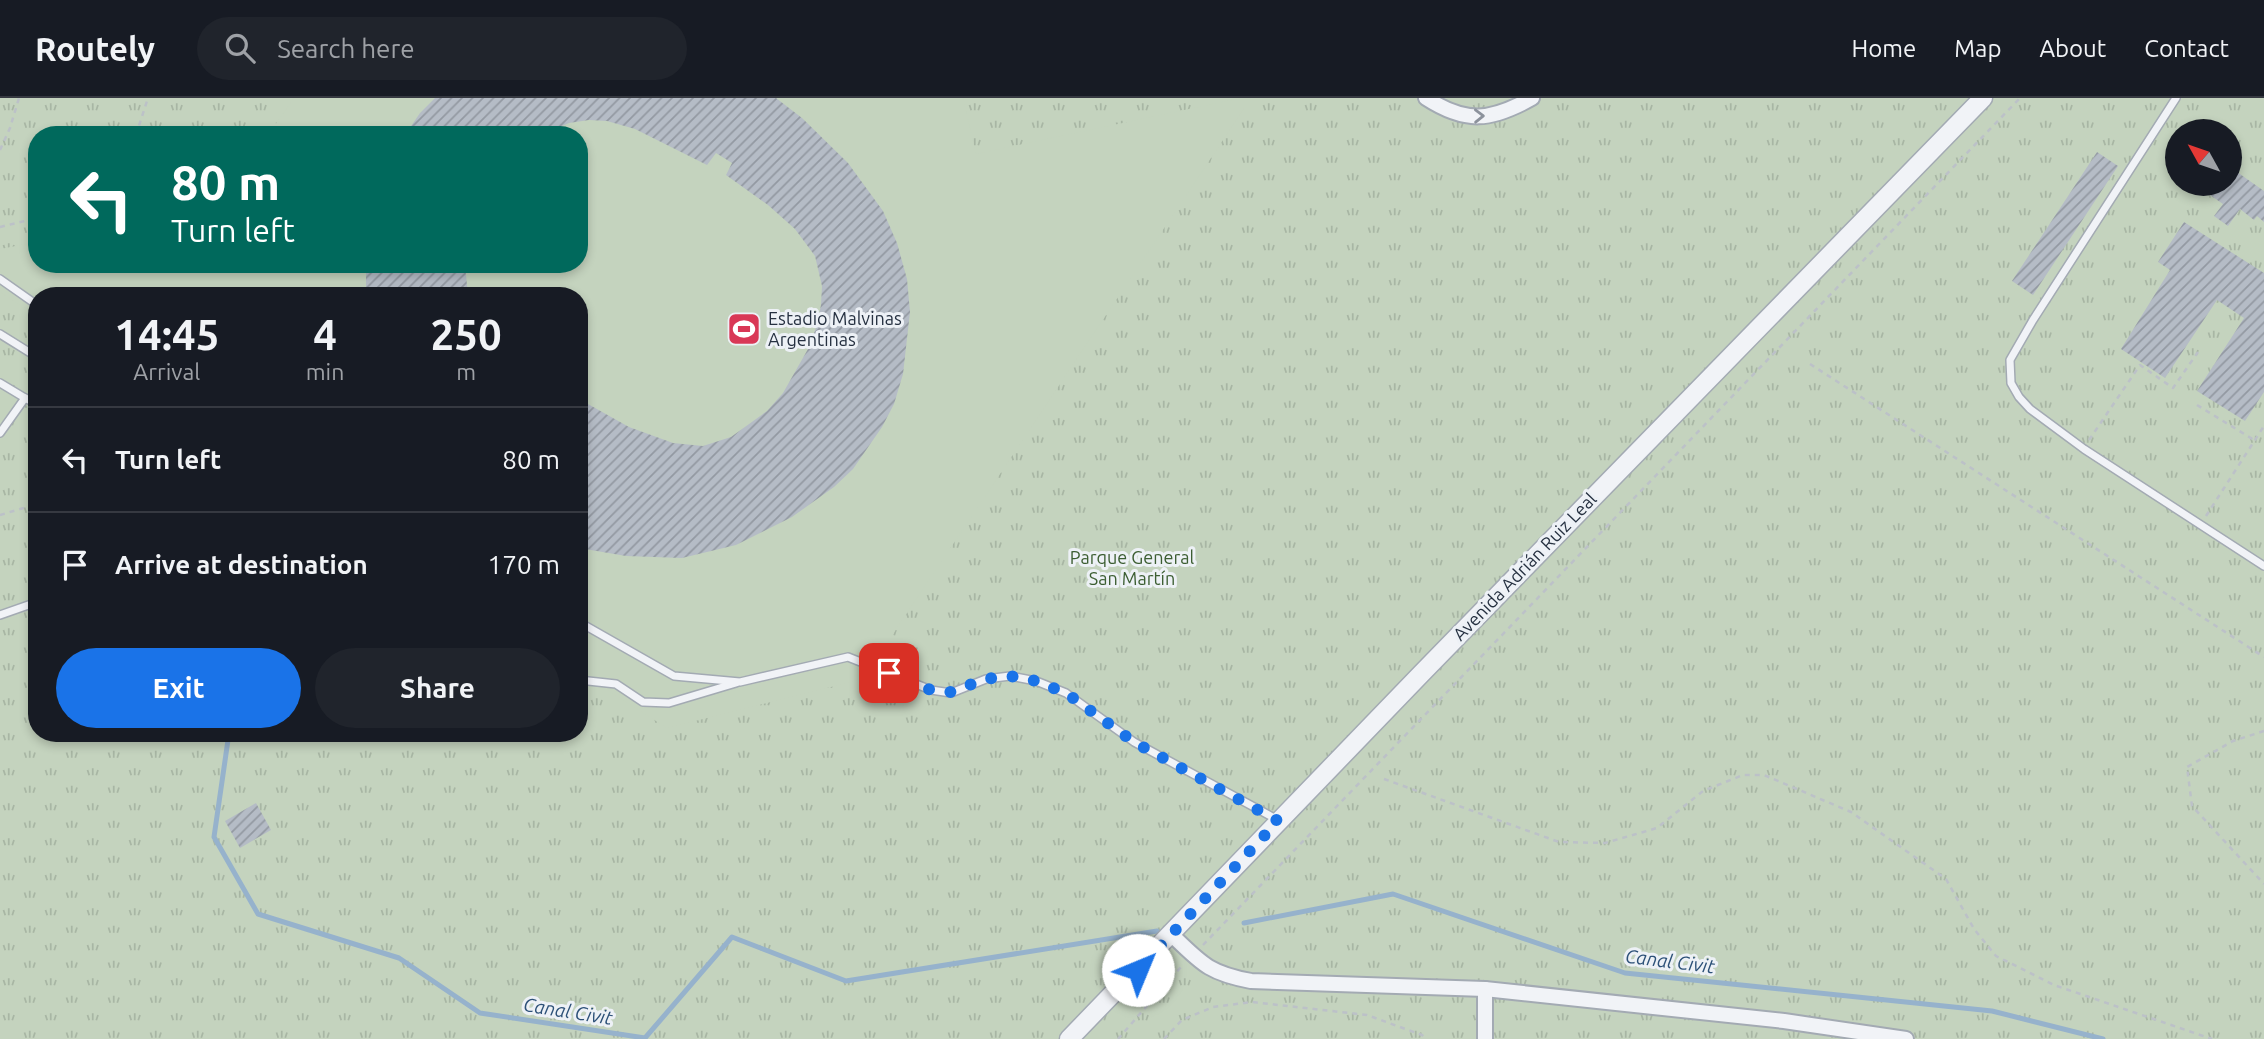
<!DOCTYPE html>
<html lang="en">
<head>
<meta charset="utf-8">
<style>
  :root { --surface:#171b24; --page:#20242c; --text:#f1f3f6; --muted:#9ea1a6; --line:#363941; --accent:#1a73e8 }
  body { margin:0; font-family:Ubuntu,sans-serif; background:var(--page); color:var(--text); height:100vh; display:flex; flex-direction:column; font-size:26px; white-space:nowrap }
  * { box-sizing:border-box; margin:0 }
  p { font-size:23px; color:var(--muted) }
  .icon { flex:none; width:38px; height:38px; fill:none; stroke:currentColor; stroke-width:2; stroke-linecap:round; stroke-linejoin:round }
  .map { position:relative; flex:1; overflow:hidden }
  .side { position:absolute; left:28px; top:189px; width:560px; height:455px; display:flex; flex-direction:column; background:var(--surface); border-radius:28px; box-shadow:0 4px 10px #0003 }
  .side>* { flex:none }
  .banner { position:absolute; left:28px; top:28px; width:560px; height:147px; border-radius:28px; box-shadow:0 4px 10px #0003; background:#00695c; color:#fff; overflow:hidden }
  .needle { width:46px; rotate:310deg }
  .buttons { position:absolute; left:2165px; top:21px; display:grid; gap:14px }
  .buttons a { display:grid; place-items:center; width:77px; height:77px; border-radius:50%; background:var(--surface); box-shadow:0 4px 10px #0003; font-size:35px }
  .pin { position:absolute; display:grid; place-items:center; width:60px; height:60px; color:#fff; margin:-30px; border-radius:14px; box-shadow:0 4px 10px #0006 }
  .me { position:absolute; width:77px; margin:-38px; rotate:45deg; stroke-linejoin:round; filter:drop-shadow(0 0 5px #0008) }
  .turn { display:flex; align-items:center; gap:24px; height:147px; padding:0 28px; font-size:32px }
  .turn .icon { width:91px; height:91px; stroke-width:2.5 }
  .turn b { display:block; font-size:49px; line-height:60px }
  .eta { display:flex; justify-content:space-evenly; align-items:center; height:119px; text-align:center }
  .eta b { font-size:42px; font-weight:700; line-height:49px }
  .cta { display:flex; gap:14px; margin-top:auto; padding:14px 28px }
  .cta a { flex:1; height:80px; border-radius:42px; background:var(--accent); color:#fff; font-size:28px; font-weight:700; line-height:80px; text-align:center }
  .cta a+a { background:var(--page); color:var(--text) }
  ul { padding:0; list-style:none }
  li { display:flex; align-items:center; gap:21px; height:105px; padding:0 28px; border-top:2px solid var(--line) }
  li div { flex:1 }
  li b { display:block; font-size:26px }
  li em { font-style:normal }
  header { display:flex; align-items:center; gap:42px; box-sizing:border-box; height:98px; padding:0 35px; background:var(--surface); border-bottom:2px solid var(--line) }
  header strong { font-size:33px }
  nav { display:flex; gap:38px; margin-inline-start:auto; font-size:24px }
  .search { width:490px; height:63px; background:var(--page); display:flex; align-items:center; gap:18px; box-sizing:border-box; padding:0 24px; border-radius:38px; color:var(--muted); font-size:26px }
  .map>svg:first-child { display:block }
  .park { fill:url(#park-tufts); fill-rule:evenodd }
  .garden { fill:#c4d3be }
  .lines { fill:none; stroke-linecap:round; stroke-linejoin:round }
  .stream { stroke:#96b2cc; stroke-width:5 }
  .building { fill:url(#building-hatch) }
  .service-casing { stroke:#a3aab3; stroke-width:10 }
  .minor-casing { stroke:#a3aab3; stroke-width:18 }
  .tertiary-casing { stroke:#a3aab3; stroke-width:21 }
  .path { stroke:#bcc1c8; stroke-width:2.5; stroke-dasharray:5 5; stroke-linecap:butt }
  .service { stroke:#f1f3f7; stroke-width:7 }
  .minor { stroke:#f1f3f7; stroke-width:14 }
  .tertiary { stroke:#f1f3f7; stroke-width:18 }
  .oneway { stroke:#8c929c }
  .route { stroke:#1a73e8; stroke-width:12; stroke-dasharray:0 21.6 }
  .labels { text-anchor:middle; stroke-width:6; stroke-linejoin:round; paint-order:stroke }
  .poi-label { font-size:18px; fill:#263141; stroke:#edf1f6; text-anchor:start }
  .park-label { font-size:18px; fill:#3c5e32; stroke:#edf1f6 }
  .street-label { font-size:18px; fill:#263141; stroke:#edf1f6 }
  .water-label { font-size:19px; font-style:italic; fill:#2d5178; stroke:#edf1f6 }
</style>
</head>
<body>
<header>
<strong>Routely</strong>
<div class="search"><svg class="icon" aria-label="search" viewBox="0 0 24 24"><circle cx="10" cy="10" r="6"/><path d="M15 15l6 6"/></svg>Search here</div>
<nav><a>Home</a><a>Map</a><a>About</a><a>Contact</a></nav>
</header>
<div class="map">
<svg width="2264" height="941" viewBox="0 0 2264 941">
  <defs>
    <pattern id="park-tufts" width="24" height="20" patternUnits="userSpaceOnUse" patternTransform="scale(1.75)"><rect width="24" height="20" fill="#c4d3be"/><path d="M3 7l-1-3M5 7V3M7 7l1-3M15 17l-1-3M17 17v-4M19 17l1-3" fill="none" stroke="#a8b6a4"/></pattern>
    <pattern id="building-hatch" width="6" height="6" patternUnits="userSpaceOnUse" patternTransform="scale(1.75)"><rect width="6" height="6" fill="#b5bcc6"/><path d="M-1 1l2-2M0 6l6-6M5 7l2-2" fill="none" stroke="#9399a2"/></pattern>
  </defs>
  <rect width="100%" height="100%" fill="#dee3e9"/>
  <!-- park -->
  <path class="park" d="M0,0H2264V941H0ZM2177,33H2230V86H2177ZM37,37H579V166H37ZM37,198H579V635H37Z"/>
  <!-- garden -->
  <path class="garden" d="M294,0H963L976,56L1241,0H1251L863,581L667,630L579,574V198H37V218L0,194V151L37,144V166H579V37H268Z"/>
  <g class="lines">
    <!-- stream -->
    <g class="stream">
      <path d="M229,635L214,739L258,816L399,860L480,915L645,940L732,839L846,883L1157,833"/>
      <path d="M1244,825L1393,796L1625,875L1992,913L2103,941"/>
    </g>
  </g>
  <!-- building -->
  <g class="building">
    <path d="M435,0H776L802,20L848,65L883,113L897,145L907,181L910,214L903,276L894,306L882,329L853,371L834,389L792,419L736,447L682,460L626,458L579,450V301L629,329L673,345L703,348L731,339L767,313L783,295L808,251L817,227L821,207L822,188L815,158L795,131L768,107L726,77L732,65L716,55L707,67L635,31L607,23L589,22L569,25L542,37H405L420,15Z"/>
    <path d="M2097,54L2118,68L2033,197L2012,183Z"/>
    <path d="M2230,69L2264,93V124L2257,118L2254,122L2240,111L2228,128L2214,118L2223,106L2194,86H2230Z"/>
    <path d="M2184,124L2264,175V294L2245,323L2197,293L2244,220L2217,202L2165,280L2121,251L2170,172L2158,164Z"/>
    <path d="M366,166H465L468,198H366Z"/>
    <path d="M256,705L271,732L240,750L225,723Z"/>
  </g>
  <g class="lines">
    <defs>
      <g id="service">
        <path d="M2176,0L2033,222L2010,262L2011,285L2019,299L2030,311L2084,351L2264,468"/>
        <path d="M0,181L37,207"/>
        <path d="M0,236L37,259"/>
        <path d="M0,285L25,300L0,335"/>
        <path d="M25,300L37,306"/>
        <path d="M0,517L37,504"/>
        <path d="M579,524L674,578L740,584L848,559L931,592L951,595L986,581L1010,578L1036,583L1066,595L1134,644L1278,722"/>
        <path d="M579,582L616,586L643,604L669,605L736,585"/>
      </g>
      <g id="minor">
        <path d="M1426,0C1466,26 1491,23 1532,0"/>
        <path d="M1172,837C1202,866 1209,875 1251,883L1485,891L1784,923L1906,941"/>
        <path d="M1485,941V891"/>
      </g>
      <path id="tertiary" d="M1069,941L1421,576L1983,0"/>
    </defs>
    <!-- service casing -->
    <use href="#service" class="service-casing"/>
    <!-- minor casing -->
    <use href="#minor" class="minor-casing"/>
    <!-- tertiary casing -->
    <use href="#tertiary" class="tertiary-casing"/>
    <!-- path -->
    <g class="path">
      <path d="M136,37L148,0"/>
      <path d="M0,52L10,30L19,0"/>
      <path d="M0,129L37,120"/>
      <path d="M1810,266L2264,559"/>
      <path d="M2197,307L2254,342"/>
      <path d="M2089,342L2140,267L2173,290L2198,254"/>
      <path d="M0,417L37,406"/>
      <path d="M2206,418L2264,328"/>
      <path d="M2264,633L2233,643L2187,669L2192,708L2264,786"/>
      <path d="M1384,681L1559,744L1605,745L1657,730L1703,693L1743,677H1764L1851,714L1946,781L1974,831L1996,858L2054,887L2212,941"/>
      <path d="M1203,847L2020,0"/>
      <path d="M1118,941L1181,869"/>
      <path d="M1164,941L1182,922L1213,909L1252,904L1367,917L1422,937L1426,941"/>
    </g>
    <!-- service -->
    <use href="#service" class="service"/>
    <!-- minor -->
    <use href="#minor" class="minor"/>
    <!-- tertiary -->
    <use href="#tertiary" class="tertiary"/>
  </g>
  <!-- one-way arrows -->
  <defs><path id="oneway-chevron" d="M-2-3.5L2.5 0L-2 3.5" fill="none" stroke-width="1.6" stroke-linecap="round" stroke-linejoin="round" transform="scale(1.75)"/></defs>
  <use class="oneway" href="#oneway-chevron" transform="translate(1479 18) rotate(-1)"/>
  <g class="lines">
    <!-- route -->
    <path class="route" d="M889,575L931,592L951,594L985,581L1010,578L1036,583L1066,595L1134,644L1278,723L1138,872"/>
  </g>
  <!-- icons -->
  <defs>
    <symbol id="stadium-square" viewBox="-11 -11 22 22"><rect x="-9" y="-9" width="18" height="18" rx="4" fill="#d93856" stroke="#edf1f6"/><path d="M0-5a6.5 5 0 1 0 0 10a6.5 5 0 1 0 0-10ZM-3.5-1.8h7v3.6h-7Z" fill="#fff"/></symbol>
  </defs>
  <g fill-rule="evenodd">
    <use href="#stadium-square" x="725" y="212" width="38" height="38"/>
  </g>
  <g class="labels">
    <!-- poi labels -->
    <g class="poi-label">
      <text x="768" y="227">Estadio Malvinas<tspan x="768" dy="21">Argentinas</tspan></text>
    </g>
    <!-- park labels -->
    <g class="park-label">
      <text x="1132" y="466">Parque General<tspan x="1132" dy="21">San Martín</tspan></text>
    </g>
    <!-- street labels -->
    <g class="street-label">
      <text transform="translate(1525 469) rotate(-46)" y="6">Avenida Adrián Ruiz Leal</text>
    </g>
    <!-- water labels -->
    <g class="water-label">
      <text transform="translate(1670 863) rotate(7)" y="7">Canal Civit</text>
      <text transform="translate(568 913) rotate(9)" y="7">Canal Civit</text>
    </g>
  </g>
</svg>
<div class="buttons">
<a><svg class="needle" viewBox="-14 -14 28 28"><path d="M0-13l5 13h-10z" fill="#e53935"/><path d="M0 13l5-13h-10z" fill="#9ea1a6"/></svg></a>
</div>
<div class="pin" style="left:889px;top:575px;background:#d93025"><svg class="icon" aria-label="arrive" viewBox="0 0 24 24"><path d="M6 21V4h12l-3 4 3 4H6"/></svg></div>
<svg class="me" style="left:1138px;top:872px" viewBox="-20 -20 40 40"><circle r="19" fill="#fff"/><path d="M0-13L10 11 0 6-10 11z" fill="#1a73e8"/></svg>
<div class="banner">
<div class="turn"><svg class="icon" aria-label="left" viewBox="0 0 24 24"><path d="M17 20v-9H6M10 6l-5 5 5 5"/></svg><div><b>80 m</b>Turn left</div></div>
</div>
<section class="side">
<div class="eta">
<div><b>14:45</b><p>Arrival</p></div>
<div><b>4</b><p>min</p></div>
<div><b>250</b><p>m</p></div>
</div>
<ul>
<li><svg class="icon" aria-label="left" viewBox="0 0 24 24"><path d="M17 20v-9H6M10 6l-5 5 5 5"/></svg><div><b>Turn left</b></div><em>80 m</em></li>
<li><svg class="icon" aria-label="arrive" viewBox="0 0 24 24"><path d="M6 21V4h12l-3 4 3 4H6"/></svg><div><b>Arrive at destination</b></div><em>170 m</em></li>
</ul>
<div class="cta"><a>Exit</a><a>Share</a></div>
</section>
</div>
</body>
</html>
